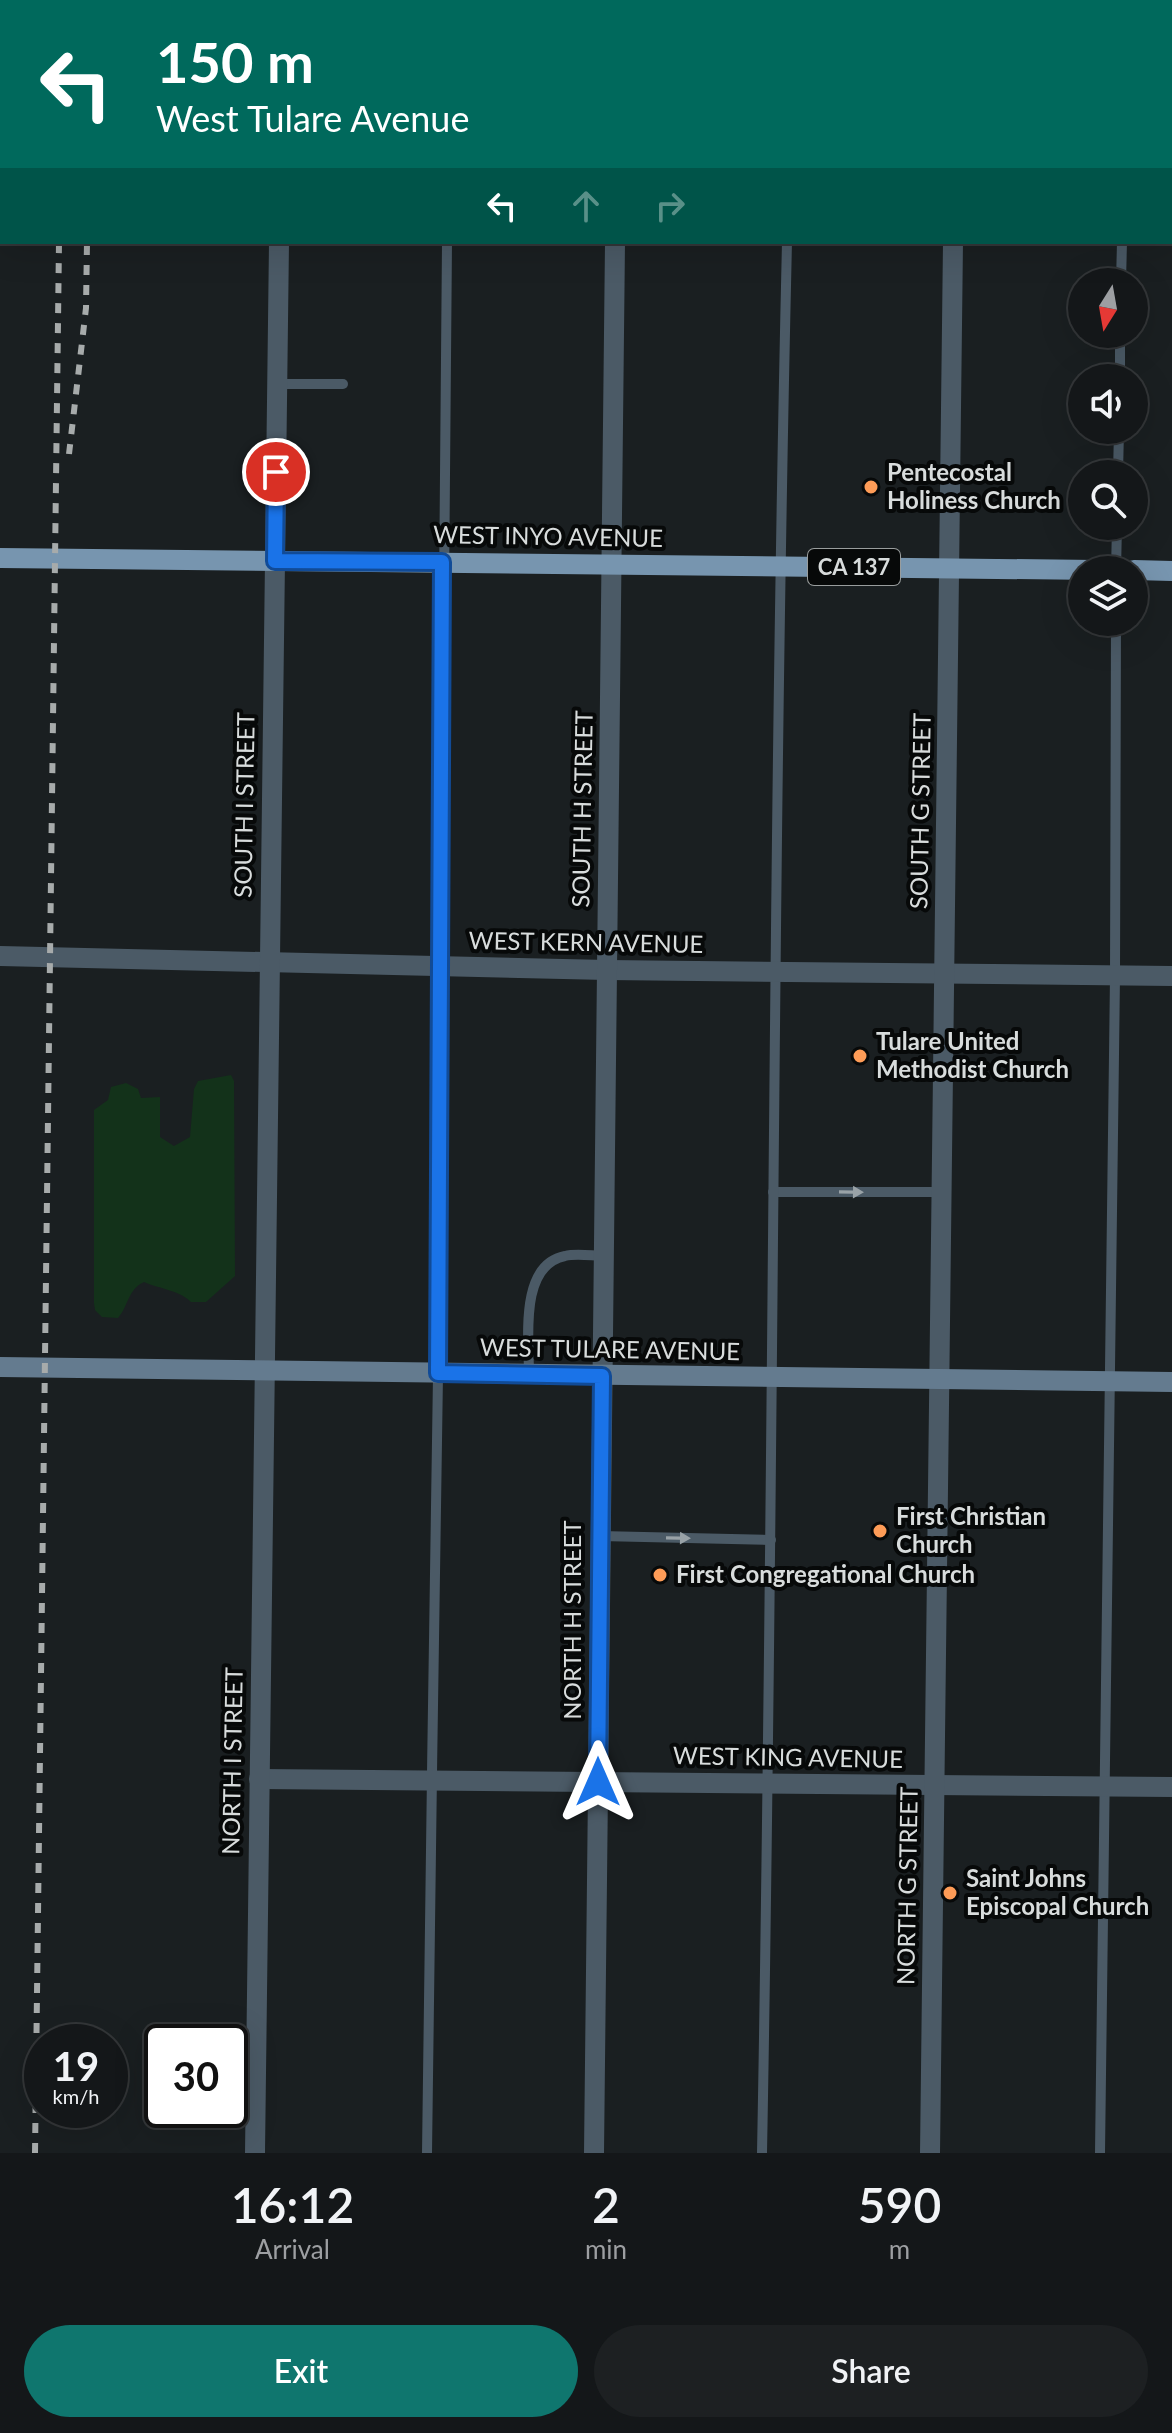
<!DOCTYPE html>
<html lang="en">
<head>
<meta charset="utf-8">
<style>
  :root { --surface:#141719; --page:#1d2022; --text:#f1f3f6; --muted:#9d9fa2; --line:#333638; --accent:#0f766e }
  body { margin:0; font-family:Lato,sans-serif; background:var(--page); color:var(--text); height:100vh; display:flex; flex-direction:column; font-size:30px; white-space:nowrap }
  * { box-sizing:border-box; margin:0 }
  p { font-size:26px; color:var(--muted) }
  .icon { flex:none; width:44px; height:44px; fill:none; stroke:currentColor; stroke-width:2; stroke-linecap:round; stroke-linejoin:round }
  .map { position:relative; height:2153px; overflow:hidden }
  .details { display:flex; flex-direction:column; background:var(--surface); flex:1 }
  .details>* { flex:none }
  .banner { position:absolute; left:0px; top:0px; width:1172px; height:244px; box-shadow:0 8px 32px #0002,0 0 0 2px var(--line); background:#00695c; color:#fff; overflow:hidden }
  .needle { width:52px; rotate:191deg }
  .tools { position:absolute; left:1068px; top:268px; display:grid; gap:16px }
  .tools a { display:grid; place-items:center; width:80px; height:80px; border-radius:50%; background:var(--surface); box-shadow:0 8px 32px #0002,0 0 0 2px var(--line); font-size:40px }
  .speed { position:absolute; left:24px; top:2024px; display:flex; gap:16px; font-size:40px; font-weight:700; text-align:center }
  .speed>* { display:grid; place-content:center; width:104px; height:104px; border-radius:50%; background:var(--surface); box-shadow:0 8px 32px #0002,0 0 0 2px var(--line); line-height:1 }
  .speed small { font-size:20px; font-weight:400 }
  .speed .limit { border:4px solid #111; border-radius:12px; background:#fff; color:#111 }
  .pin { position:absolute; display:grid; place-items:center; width:68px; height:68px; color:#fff; margin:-34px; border:4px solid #fff; border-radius:50%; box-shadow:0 2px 8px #0007 }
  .me { position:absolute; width:88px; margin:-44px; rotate:0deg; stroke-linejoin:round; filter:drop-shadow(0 0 6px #0008) }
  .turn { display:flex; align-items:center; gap:28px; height:168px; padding:0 24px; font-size:36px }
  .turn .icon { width:104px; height:104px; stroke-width:2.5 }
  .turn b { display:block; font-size:56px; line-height:68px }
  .lanes { display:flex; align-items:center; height:76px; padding:0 24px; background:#0003; justify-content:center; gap:40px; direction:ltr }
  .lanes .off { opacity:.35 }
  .eta { display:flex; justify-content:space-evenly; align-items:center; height:136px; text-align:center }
  .eta b { font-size:48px; font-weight:600; line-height:56px }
  .action { display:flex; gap:16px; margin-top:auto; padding:16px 24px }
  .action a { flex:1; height:92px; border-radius:48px; background:var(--accent); color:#fff; font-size:32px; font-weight:600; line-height:92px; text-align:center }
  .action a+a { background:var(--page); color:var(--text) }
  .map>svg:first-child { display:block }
  .green { fill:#13321a }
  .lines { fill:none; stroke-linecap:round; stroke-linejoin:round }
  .service { stroke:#4b5a66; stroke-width:10 }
  .minor { stroke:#4b5a66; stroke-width:20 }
  .secondary { stroke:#647b8f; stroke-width:20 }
  .primary { stroke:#7795af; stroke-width:20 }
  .rail { stroke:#a7abab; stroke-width:6; stroke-dasharray:10 10; stroke-linecap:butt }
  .oneway { fill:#99a2a7 }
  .route-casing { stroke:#114b97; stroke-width:20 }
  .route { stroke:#1a73e8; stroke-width:14 }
  .poi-dot { fill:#fe9c57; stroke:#070909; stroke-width:3 }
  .labels { text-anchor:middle; stroke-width:8; stroke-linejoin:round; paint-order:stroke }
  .shield { fill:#070909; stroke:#999d9d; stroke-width:2 }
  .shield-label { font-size:22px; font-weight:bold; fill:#d8dcdc }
  .poi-label { font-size:24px; font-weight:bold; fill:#d8dcdc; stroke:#070909; text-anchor:start }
  .street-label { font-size:24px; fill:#d8dcdc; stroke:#070909 }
</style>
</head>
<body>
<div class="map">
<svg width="1172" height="2153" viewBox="0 0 1172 2153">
  <rect width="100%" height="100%" fill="#1a1f21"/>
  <!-- green -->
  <path class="green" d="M231,1075L234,1081L235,1276L206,1302H191C179,1290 160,1289 144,1282C128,1289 128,1307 118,1318L102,1317L95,1310L94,1303V1110L108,1100L111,1087L126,1083L138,1089L141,1098L160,1097V1137L174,1146L190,1137L194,1089L198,1081Z"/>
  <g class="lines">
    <!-- service -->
    <g class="service">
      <path d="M449,2V0"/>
      <path d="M789,2V0"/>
      <path d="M1125,2V0"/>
      <path d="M1121,282L1122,242"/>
      <path d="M1120,378V334"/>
      <path d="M277,384H343"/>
      <path d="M1118,474L1119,430"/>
      <path d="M1116,570L1117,526"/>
      <path d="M773,1192H942"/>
      <path d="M529,1374C529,1339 519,1265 565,1256C577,1253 592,1256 604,1256"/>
      <path d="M600,1536L771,1540"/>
      <path d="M427,2153C430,1894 434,1634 438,1375C443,997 441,620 447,242"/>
      <path d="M762,2153C774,1516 772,879 787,242"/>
      <path d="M1100,2153L1115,976L1116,622"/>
    </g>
    <!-- minor -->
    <g class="minor">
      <path d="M283,2V0"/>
      <path d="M618,2V0"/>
      <path d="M955,2V0"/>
      <path d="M1170,168H1172"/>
      <path d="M0,956L607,970L1172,976"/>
      <path d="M259,1779L1172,1787"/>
      <path d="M255,2153L279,242"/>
      <path d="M594,2153L615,242"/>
      <path d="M930,2153L953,242"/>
    </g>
    <!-- secondary -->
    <path class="secondary" d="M0,1367L1172,1382"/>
    <!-- primary -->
    <g class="primary">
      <path d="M0,558L1096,570"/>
      <path d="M1134,570L1172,571"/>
    </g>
    <!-- rail -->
    <g class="rail">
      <path d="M38,2L39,0"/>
      <path d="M62,2V0"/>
      <path d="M91,2V0"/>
      <path d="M0,208L2,186"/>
      <path d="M69,454L86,308L87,242"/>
      <path d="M35,2153L59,242"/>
    </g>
  </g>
  <!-- one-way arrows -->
  <defs><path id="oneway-solid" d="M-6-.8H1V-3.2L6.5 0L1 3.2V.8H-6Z" transform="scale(2)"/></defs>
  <g class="oneway">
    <use href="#oneway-solid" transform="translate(851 1192) rotate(1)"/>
    <use href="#oneway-solid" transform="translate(678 1538) rotate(1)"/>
  </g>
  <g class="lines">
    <defs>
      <path id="route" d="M276,472L275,561L442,562L438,1373L602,1376L598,1782"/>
    </defs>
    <!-- route casing -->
    <use href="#route" class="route-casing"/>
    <!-- route -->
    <use href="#route" class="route"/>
  </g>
  <!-- markers -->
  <g class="poi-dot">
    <circle cx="871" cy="487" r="8"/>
    <circle cx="860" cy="1056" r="8"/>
    <circle cx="880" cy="1531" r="8"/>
    <circle cx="660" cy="1575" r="8"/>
    <circle cx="950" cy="1893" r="8"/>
  </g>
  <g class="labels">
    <!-- shield labels -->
    <rect class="shield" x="808" y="549" width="92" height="36" rx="6"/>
    <g class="shield-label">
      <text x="854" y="575">CA 137</text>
    </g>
    <!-- poi labels -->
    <g class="poi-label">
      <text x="887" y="481">Pentecostal<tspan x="887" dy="28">Holiness Church</tspan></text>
      <text x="876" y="1050">Tulare United<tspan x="876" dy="28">Methodist Church</tspan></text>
      <text x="896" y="1525">First Christian<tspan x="896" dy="28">Church</tspan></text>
      <text x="676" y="1583">First Congregational Church</text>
      <text x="966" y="1887">Saint Johns<tspan x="966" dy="28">Episcopal Church</tspan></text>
    </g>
    <!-- street labels -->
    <g class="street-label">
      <text transform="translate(548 537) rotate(1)" y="8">WEST INYO AVENUE</text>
      <text transform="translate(245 805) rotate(-89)" y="8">SOUTH I STREET</text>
      <text transform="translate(583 809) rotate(-89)" y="8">SOUTH H STREET</text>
      <text transform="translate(921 811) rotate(-89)" y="8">SOUTH G STREET</text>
      <text transform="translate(586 943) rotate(1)" y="8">WEST KERN AVENUE</text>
      <text transform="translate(610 1350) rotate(1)" y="8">WEST TULARE AVENUE</text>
      <text transform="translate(573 1620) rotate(-90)" y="8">NORTH H STREET</text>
      <text transform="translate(788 1758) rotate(1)" y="8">WEST KING AVENUE</text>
      <text transform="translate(233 1761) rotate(-89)" y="8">NORTH I STREET</text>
      <text transform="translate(908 1886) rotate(-89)" y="8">NORTH G STREET</text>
    </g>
  </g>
</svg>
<div class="tools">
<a><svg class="needle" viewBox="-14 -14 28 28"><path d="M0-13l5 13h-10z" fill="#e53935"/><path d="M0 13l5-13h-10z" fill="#9d9fa2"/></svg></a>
<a><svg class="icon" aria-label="sound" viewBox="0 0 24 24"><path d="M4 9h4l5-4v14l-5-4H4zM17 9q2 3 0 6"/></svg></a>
<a><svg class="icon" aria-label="search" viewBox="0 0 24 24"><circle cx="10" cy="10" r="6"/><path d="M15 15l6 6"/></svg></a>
<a><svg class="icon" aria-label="layers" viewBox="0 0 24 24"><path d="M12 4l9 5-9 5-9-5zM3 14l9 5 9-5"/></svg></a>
</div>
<div class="speed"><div>19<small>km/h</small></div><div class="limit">30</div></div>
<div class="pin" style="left:276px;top:472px;background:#d93025"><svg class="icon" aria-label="arrive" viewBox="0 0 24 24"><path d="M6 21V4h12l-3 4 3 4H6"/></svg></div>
<svg class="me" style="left:598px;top:1782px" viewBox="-20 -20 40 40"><path d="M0-17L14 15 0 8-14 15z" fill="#1a73e8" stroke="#fff" stroke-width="4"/></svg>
<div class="banner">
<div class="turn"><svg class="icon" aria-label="left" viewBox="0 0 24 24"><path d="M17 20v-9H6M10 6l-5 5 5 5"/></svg><div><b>150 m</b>West Tulare Avenue</div></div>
<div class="lanes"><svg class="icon" aria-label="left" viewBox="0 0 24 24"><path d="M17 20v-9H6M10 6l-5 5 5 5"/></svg><svg class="icon off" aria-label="ahead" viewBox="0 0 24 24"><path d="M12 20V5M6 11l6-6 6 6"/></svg><svg class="icon off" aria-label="right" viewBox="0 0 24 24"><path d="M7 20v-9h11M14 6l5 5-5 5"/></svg></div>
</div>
</div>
<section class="details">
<div class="eta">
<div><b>16:12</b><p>Arrival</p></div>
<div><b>2</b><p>min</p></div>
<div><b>590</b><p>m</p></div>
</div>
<div class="action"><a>Exit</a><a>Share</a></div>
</section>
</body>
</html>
